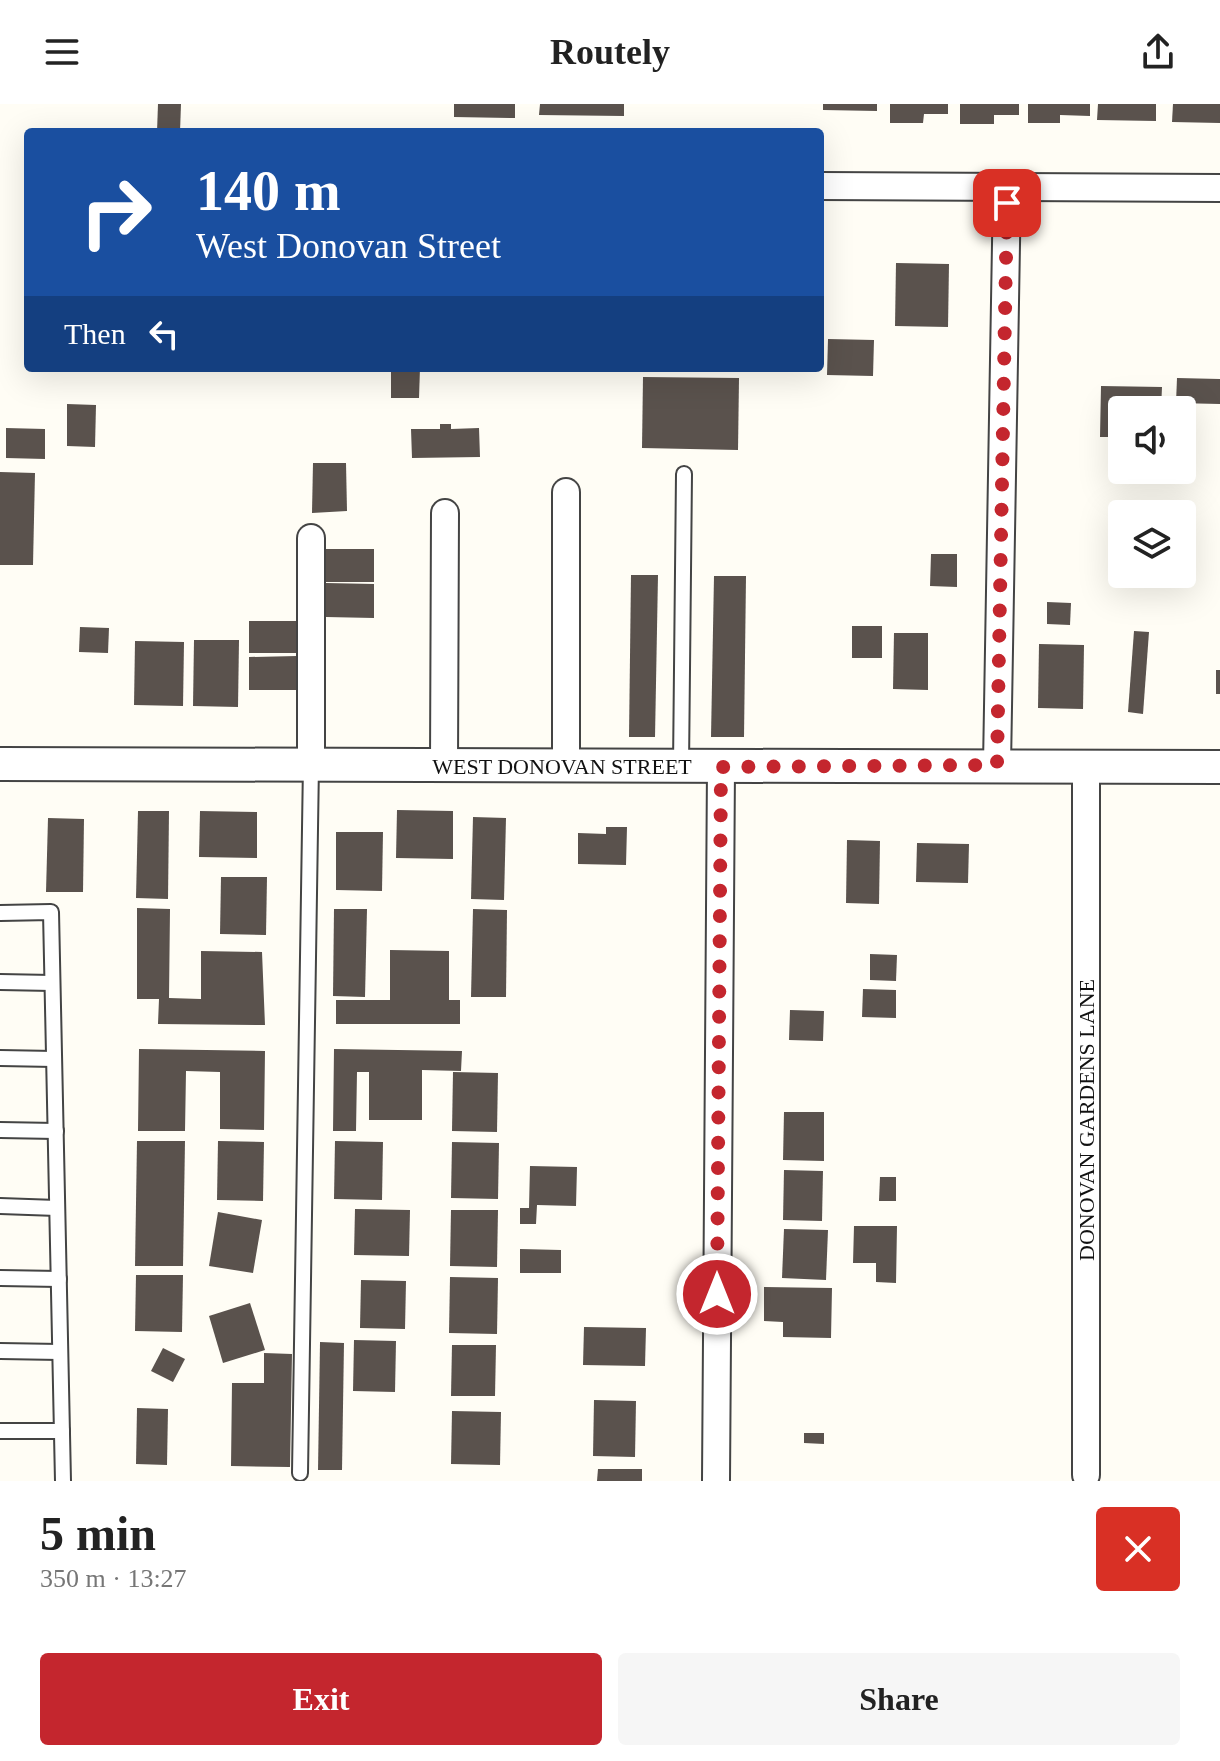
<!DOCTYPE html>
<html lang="en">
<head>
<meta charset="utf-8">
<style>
  :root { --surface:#fff; --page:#f6f6f6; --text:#222; --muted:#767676; --accent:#c4262e }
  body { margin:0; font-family:Georgia,serif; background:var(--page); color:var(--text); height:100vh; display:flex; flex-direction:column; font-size:30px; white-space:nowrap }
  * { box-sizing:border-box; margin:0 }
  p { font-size:26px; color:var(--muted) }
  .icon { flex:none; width:44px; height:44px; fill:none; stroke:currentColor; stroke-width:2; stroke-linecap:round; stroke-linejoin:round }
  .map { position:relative; height:1377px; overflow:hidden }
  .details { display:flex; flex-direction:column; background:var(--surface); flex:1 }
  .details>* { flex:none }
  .hud { position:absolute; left:24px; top:24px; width:800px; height:244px; border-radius:8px; box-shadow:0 8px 32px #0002; background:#1a4fa0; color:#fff; overflow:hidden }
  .controls { position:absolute; left:1108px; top:292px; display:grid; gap:16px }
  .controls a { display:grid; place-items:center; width:88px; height:88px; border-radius:8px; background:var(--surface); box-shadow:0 8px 32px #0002; font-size:40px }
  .pin { position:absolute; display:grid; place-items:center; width:68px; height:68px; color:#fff; margin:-34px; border-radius:16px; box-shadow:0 4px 12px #0006 }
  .me { position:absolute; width:88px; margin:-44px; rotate:0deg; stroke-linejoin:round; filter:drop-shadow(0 0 6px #0008) }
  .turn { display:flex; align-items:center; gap:28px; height:168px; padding:0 40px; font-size:36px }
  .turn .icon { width:104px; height:104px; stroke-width:2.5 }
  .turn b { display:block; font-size:56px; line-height:68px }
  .then { display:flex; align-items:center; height:76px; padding:0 40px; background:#0003; gap:16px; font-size:30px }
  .round { display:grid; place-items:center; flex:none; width:84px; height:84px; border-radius:8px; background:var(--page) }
  .head { display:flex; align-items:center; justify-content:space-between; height:136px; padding:0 40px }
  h1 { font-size:48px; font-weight:600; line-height:60px }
  .action { display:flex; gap:16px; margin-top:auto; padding:16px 40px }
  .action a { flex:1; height:92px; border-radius:8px; background:var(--accent); color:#fff; font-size:32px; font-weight:600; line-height:92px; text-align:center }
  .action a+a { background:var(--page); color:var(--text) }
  header { display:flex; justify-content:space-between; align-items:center; height:104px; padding:0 40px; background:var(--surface); font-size:36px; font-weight:600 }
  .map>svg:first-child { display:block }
  .building { fill:#5a524d }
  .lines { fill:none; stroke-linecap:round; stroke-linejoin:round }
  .service-casing { stroke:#444; stroke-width:18 }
  .minor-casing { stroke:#444; stroke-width:30 }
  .tertiary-casing { stroke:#444; stroke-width:36 }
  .service { stroke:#fff; stroke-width:14 }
  .minor { stroke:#fff; stroke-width:26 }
  .tertiary { stroke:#fff; stroke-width:32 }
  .route { stroke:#c4262e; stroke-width:14; stroke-dasharray:0 25.2 }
  .labels { text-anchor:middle; stroke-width:8; stroke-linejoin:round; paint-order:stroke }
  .street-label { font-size:22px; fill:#111; stroke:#fff }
</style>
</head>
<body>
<header><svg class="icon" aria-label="menu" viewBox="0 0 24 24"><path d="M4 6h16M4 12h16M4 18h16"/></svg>Routely<svg class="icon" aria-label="share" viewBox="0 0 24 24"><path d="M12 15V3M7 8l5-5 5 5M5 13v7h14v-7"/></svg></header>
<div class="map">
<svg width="1220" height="1377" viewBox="0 0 1220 1377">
  <rect width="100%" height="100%" fill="#fffdf5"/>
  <!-- building -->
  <g class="building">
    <path d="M158,0H181L180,28H157Z"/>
    <path d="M454,0H515V14L454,13Z"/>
    <path d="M540,0H624V12L539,11Z"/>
    <path d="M823,0H877V7L823,6Z"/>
    <path d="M890,0H948V10H924L923,19H890Z"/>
    <path d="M960,0H1019V11H994V20H960Z"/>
    <path d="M1028,0H1090V12L1060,11V19H1028Z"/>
    <path d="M1098,0H1156V17L1097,16Z"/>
    <path d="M1173,0H1220V19L1172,18Z"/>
    <path d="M896,159L949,160L948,223L895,222Z"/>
    <path d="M828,235L874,236L873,272L827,271Z"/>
    <path d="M391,264H420L419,294H391Z"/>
    <path d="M643,273L739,274L738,346L642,344Z"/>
    <path d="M1177,274L1220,275V300L1176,299Z"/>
    <path d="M1101,282L1162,283L1161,306H1122V333H1100Z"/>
    <path d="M67,300L96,301L95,343L67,342Z"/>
    <path d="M440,320H451V325L479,324L480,353L412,354L411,325H440Z"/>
    <path d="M6,324L45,325V355L6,354Z"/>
    <path d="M313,359H346L347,407L312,409Z"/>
    <path d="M0,368L35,369L33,461H0Z"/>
    <path d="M325,445H374V478H326Z"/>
    <path d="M931,450H957V483L930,482Z"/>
    <path d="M631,471H658L655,633H629Z"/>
    <path d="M714,472H746L744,633H711Z"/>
    <path d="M326,479L374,480V514L326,513Z"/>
    <path d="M1047,498L1071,499L1070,521L1047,520Z"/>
    <rect x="249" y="517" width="48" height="32"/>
    <rect x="852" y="522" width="30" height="32"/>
    <path d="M80,523L109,524L108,549L79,548Z"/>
    <path d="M1134,527L1149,528L1143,610L1128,608Z"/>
    <path d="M894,529H928V586L893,585Z"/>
    <path d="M194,536H239L238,603L193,602Z"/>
    <path d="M135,537L184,538L183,602L134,601Z"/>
    <path d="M1039,540L1084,541L1083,605L1038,604Z"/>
    <path d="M297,552V586H249V553Z"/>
    <rect x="1216" y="566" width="4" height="24"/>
    <path d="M397,706L453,707V755L396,754Z"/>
    <path d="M138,707H169L168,795L136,794Z"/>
    <path d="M200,707L257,708V754L199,753Z"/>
    <path d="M473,713L506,714L504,796L471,795Z"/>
    <path d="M48,714L84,715L83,788H46Z"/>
    <path d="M606,723H627L626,761L578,760V729L606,730Z"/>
    <path d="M336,728H383L382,787L336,786Z"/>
    <path d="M847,736L880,737L879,800L846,799Z"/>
    <path d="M917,739L969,740L968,779L916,778Z"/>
    <path d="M221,773H267L266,831L220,830Z"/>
    <path d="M137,804L170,805L169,894L201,895V847L262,848L265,921L158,920L159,895H137Z"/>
    <path d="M334,805H367L365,893L333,892Z"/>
    <path d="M473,805L507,806L506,893H471Z"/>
    <path d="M390,846L449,847V896H460V920H336V896H390Z"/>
    <path d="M870,850L897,851L896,877L870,876Z"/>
    <path d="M863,885L896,886V914L862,913Z"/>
    <path d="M790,906L824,907L823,937L789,936Z"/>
    <path d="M139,945L265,947L264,1026L220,1025V968L186,967L185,1027H138Z"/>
    <path d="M334,945L462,947L461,967L422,966V1016H369V968H357L356,1027H333Z"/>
    <path d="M453,968L498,969L497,1028L452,1027Z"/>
    <path d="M784,1008H824V1057L783,1056Z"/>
    <path d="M137,1037H185L183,1162H135Z"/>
    <path d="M218,1037L264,1038L263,1097L217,1096Z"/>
    <path d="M335,1037L383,1038L382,1096L334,1095Z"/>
    <path d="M452,1038L499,1039L498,1095L451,1094Z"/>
    <path d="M530,1062L577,1063L576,1102L537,1101L536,1120H520V1104H529Z"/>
    <path d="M784,1066L823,1067L822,1117L783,1116Z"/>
    <path d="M880,1073H896V1097H879Z"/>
    <path d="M355,1105L410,1106L409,1152L354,1151Z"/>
    <path d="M451,1106H498L497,1163L450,1162Z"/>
    <path d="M218,1108L262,1116L253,1169L209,1162Z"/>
    <path d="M854,1122H897L896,1179L876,1178V1159H853Z"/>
    <path d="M784,1125L828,1126L826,1176L782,1174Z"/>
    <path d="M520,1145L561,1146V1169H520Z"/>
    <path d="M136,1171H183L182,1228L135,1227Z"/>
    <path d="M450,1173L498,1174L497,1230L449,1229Z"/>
    <path d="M361,1176L406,1177L405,1225L360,1224Z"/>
    <path d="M764,1183L832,1184L831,1234L783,1233V1218L764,1217Z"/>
    <path d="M250,1199L265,1246L223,1259L209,1212Z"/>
    <path d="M584,1223L646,1224L645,1262L583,1261Z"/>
    <path d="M354,1236L396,1237L395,1288L353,1287Z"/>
    <path d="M320,1238L344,1239L342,1366H318Z"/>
    <path d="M452,1241H496L495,1292H451Z"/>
    <path d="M163,1244L185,1255L173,1278L151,1267Z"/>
    <path d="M264,1249L292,1250L290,1363L231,1362L232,1279H264Z"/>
    <path d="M594,1296L636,1297L635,1353L593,1352Z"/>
    <path d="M137,1304L168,1305L167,1361L136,1360Z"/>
    <path d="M452,1307L501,1308L500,1361L451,1360Z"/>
    <path d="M804,1329H824V1340L804,1339Z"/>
    <path d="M598,1365H642V1377H597Z"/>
  </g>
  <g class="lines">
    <defs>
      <g id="service">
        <path d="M681,663L684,370"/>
        <path d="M0,809L51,808L63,1377"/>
        <path d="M0,878L52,879"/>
        <path d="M0,954L54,955"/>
        <path d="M0,1026L56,1027"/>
        <path d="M0,1102L57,1104"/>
        <path d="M0,1174L59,1175"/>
        <path d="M0,1247L60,1248"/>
        <path d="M0,1327H62"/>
        <path d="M300,1369L311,660"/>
      </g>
      <g id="minor">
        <path d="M820,82L1220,84"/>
        <path d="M311,660V434"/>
        <path d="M997,661L1007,82"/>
        <path d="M1086,661V1371"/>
        <path d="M444,662L445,409"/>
        <path d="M566,663V388"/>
        <path d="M716,1377L721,663"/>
      </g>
      <path id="tertiary" d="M0,660L1220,663"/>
    </defs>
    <!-- service casing -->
    <use href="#service" class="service-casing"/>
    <!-- minor casing -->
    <use href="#minor" class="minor-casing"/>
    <!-- tertiary casing -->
    <use href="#tertiary" class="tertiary-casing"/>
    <!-- service -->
    <use href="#service" class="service"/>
    <!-- minor -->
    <use href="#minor" class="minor"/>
    <!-- tertiary -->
    <use href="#tertiary" class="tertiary"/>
  </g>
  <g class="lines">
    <!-- route -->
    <path class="route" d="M717,1190L721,663L997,661L1007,99"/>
  </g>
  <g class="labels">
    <!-- street labels -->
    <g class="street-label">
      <text x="562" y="670">WEST DONOVAN STREET</text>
      <text transform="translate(1086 1016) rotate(-90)" y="8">DONOVAN GARDENS LANE</text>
    </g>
  </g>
</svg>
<div class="controls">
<a><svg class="icon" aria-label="sound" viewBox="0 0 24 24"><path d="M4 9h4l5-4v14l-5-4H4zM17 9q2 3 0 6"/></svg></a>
<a><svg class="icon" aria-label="layers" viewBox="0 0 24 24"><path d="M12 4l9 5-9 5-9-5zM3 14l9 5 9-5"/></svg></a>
</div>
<div class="pin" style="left:1007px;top:99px;background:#d93025"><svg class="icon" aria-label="arrive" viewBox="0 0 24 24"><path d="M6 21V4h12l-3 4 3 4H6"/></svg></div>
<svg class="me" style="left:717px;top:1190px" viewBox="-20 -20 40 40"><circle r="17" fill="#c4262e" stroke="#fff" stroke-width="3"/><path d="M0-11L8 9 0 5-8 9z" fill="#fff"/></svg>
<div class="hud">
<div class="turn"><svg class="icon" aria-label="right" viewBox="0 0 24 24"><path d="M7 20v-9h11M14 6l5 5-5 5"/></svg><div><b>140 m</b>West Donovan Street</div></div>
<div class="then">Then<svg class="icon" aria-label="left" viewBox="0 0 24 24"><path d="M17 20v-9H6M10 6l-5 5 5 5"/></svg></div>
</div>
</div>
<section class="details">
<div class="head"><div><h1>5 min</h1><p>350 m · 13:27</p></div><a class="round" style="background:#d93025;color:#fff"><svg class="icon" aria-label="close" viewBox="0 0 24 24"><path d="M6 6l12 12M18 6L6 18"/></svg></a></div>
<div class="action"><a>Exit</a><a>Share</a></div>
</section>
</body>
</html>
